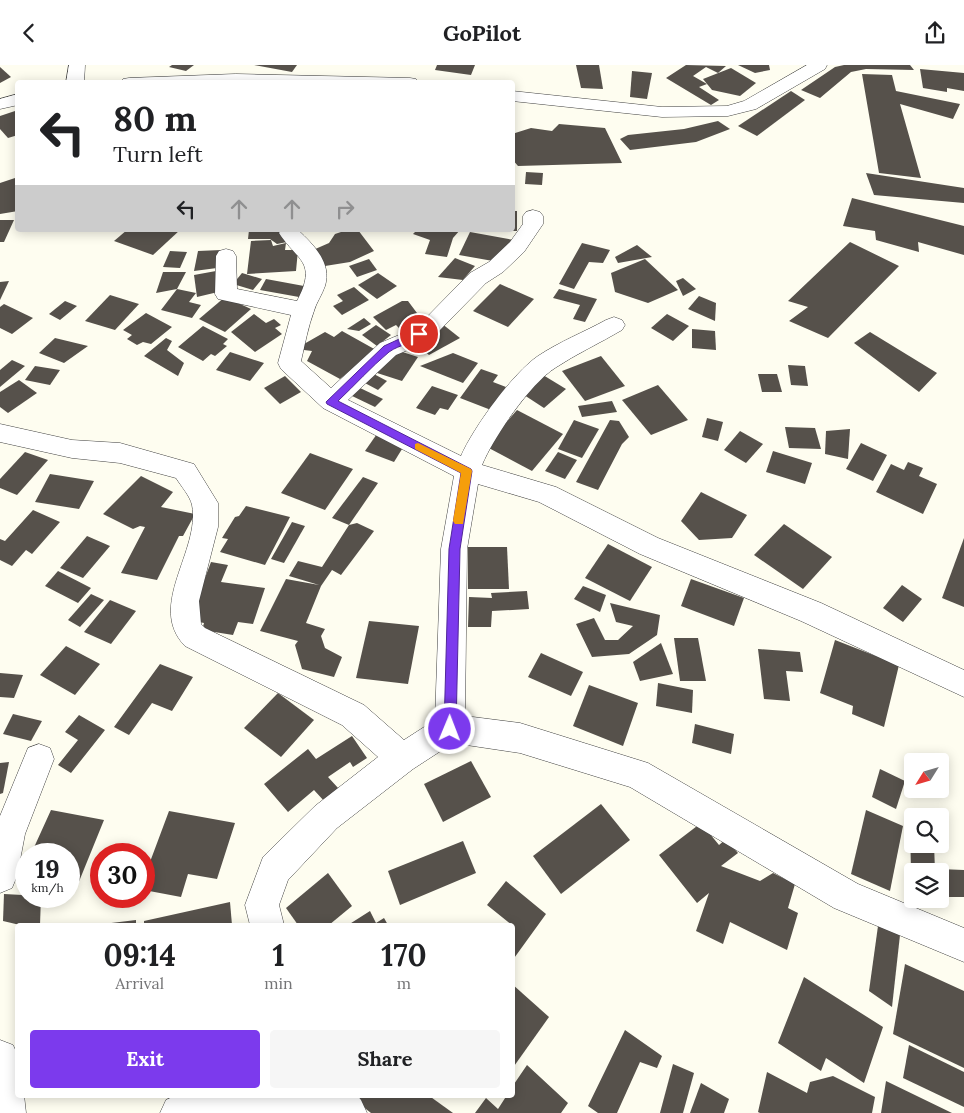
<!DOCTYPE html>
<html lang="en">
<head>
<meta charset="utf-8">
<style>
  :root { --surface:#fff; --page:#f6f6f6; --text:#202124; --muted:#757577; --accent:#7c3aed }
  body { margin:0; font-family:Lora,serif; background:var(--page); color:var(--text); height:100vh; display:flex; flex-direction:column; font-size:19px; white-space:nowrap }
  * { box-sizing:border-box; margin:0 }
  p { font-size:16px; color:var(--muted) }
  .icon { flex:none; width:28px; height:28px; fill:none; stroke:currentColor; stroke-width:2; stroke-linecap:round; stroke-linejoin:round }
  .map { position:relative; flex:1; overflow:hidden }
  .side { position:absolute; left:15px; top:858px; width:500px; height:175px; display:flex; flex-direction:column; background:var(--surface); border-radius:5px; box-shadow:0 2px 12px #0003 }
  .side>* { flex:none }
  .banner { position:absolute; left:15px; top:15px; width:500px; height:152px; border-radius:5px; box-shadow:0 2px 12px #0003; background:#fff; color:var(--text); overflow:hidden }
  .needle { width:32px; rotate:233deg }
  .buttons { position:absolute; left:904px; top:688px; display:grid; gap:10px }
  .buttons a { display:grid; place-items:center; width:45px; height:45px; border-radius:5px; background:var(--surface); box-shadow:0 2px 12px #0003; font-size:25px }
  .speed { position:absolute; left:15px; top:778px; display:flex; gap:10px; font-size:25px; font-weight:700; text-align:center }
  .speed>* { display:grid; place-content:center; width:65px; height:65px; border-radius:50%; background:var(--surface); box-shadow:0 2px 12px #0003; line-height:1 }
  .speed small { font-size:12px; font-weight:400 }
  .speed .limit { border:8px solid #d22; background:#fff; color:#111 }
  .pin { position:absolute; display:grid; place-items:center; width:42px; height:42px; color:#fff; margin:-21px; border:2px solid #fff; border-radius:50%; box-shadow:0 1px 5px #0007 }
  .me { position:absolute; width:55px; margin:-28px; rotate:1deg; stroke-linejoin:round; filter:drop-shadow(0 0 4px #0008) }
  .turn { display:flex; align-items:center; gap:18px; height:105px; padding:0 15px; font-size:22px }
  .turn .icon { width:65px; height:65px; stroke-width:2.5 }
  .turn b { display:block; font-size:35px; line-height:42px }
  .lanes { display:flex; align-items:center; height:48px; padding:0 15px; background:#0003; justify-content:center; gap:25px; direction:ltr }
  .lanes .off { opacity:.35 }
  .eta { display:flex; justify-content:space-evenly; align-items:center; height:85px; text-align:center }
  .eta b { font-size:30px; font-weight:700; line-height:35px }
  .cta { display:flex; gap:10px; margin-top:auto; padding:10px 15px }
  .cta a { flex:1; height:58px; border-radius:5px; background:var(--accent); color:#fff; font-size:20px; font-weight:700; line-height:58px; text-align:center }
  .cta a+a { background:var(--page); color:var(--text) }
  header { display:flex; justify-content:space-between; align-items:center; height:65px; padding:0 15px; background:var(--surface); font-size:22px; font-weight:700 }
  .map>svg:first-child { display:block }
  .building { fill:#56514b }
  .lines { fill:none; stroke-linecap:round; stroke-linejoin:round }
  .minor-casing { stroke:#414141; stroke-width:1 }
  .minor { fill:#fff; fill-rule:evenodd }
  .route { fill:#7c3aed; stroke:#51269a }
  .slow { fill:#f59e0b }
</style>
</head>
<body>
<header><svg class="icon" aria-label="back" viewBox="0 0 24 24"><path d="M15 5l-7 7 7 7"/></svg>GoPilot<svg class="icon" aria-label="share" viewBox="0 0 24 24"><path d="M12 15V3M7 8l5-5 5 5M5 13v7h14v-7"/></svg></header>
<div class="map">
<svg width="964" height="1048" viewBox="0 0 964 1048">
  <rect width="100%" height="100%" fill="#fefdf0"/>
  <!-- building -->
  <g class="building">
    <path d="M172,0H194L186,6L169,2Z"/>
    <path d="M254,0H297L292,7Z"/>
    <path d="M437,0H475L471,10L435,5Z"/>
    <path d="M576,0H599L603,24L581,23Z"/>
    <path d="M686,0L726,1L718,8L706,2L693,11L707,19L699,22L719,35L711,40L666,13Z"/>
    <path d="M738,0H769L770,5L755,8Z"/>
    <path d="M844,0H910L914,5L866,4L851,7L820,33L801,25L835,2Z"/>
    <path d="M0,2L11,12L0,18Z"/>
    <path d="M731,3L756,18L740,31L712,25L703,14Z"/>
    <path d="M920,4L964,8V26L947,23V27L923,23Z"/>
    <path d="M632,6L652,8L647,34L630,32Z"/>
    <path d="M862,9L892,10L896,26L960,39L953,54L900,39L921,113L879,108Z"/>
    <path d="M791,26L805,35L757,71L738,61Z"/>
    <path d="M18,45V70L8,73L0,64V51Z"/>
    <path d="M718,56L730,64L696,77L630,85L620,74L628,70L684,64Z"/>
    <path d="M559,59L605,63L622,98L518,101L512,94V69L531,63L552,66Z"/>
    <path d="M526,107L543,108L542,120L525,119Z"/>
    <path d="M866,108L964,123V138L874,130Z"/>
    <path d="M15,113L18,120V146L0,149V118Z"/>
    <path d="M852,133L964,161V190L918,177L919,187L876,175L875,166L843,161Z"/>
    <rect x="512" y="146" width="5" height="20"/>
    <path d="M0,155H14L4,177H0Z"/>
    <path d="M127,165H180L153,190L114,176Z"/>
    <path d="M249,165H284L287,177L277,179L270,174H248Z"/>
    <path d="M347,165H358L374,186L350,197L325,201L313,185L329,178L335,169Z"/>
    <path d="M417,165H460L453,173L447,192L425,189L430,175L413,169Z"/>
    <path d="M470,167L514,175L493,196L459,190Z"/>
    <path d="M271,175L273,181L286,178L285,185H298L296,206L247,209L251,176Z"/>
    <path d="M850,177L899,201L828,273L789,256L808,242L788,236Z"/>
    <path d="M582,178L610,185L603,198L589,197L574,224L559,219Z"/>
    <path d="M637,180L652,192L618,198L615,192Z"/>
    <path d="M221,185L217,203L194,206L198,186Z"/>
    <path d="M170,186L187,187L180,203L163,202Z"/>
    <path d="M455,193L475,201L463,215L438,212Z"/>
    <path d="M369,194L377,205L357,212L349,201Z"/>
    <path d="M645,194L678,225L648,238L615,227L611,208Z"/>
    <path d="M216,206L218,227L197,232L194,210Z"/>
    <path d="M163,207H186L177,224L196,228L189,237L201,240L192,253L161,245L177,224L156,228Z"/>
    <path d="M242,208L262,214L253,225L233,219Z"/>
    <path d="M378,208L397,221L377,234L358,220Z"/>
    <path d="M683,213L696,224L683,231L676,216Z"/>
    <path d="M266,214L304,221L299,232L260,225Z"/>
    <path d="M9,216L0,235V217Z"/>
    <path d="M500,219L534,234L508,262L473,246Z"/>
    <path d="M354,222L369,235L342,250L333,241L343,236L337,230Z"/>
    <path d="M559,224L597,234L585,257L573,254L580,240L553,233Z"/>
    <path d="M110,230L139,239L115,265L85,256Z"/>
    <path d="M699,231L716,238L715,256L688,244Z"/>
    <path d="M225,232L251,244L225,267L199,254Z"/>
    <path d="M65,236L77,241L60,255L49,249Z"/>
    <path d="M402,236H408L417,248L409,252L413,255L399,263L396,260L386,265L373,252Z"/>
    <path d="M4,239L33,253L12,269L0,263V242Z"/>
    <path d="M146,248L172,262L151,279L143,277L137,280L127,274L132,270L123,265Z"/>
    <path d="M254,249L266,258L274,254L281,260L275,263L282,269L255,287L231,267Z"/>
    <path d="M667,249L689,261L673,276L651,263Z"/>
    <path d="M364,253L371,259L359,266L347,264Z"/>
    <path d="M441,258L460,273L429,290L412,276Z"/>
    <path d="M376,260L391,270L377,281L362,270Z"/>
    <path d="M203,261L228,274L223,279L227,281L215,291L211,289L203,296L178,282Z"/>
    <path d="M692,264L715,266L716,285L692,283Z"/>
    <path d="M342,266L376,285L340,314L307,296L312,286L304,285V279L325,267L334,272Z"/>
    <path d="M870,267L937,308L919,327L854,278Z"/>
    <path d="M55,273L88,281L64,298L39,288Z"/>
    <path d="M166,273L172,276L167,285L184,298L178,311L144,291Z"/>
    <path d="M390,283L418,292L402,316L374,307Z"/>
    <path d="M230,287L264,298L250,316L216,305Z"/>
    <path d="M453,288L478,298L463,318L420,301Z"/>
    <path d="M601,291L625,321L585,336L562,306Z"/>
    <path d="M12,295L25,301L0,322V305Z"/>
    <path d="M788,300L805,301L808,321L791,320Z"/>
    <path d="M35,301L60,305L50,320L25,315Z"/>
    <path d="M481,304L498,310L493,317L506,322L491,345L460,333Z"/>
    <path d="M372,308L387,316L378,325L363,317Z"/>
    <path d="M758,309H777L782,327H762Z"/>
    <path d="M543,310L566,324L544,343L521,328Z"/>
    <path d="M285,311L301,327L280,339L264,323Z"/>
    <path d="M19,315L37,328L8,348L0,342V327Z"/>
    <path d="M658,320L688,355L651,370L622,335Z"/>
    <path d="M432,321L458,330L448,345L440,343L435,350L416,343Z"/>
    <path d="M358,322L383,334L375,342L350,330Z"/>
    <path d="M612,336L617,347L582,352L578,341Z"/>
    <path d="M517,345L563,369L532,406L485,381Z"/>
    <path d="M707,353L723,357L718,376L702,372Z"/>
    <path d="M574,355L599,364L582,393L558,384Z"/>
    <path d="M610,355L619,356L629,372L622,379L598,425L576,417Z"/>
    <path d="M785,362L815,363L821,384L789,383Z"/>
    <path d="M850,364L848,394L825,389L826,366Z"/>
    <path d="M379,366L407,376L394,397L365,386Z"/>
    <path d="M740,366L763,379L746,398L724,385Z"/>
    <path d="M861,378L887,390L873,416L846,404Z"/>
    <path d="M773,386L812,398L805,419L766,407Z"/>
    <path d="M25,387L48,395L17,430L0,423V414Z"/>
    <path d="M558,387L577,395L565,414L545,406Z"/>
    <path d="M310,388L353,404L325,445L281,428Z"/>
    <path d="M908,397L923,403L919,411L937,419L923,449L876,427L891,399L904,405Z"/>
    <path d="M50,409L94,416L79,444L35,437Z"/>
    <path d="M141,411L173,427L161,442L195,449L183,471H179L157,515L121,508L145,462L140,461L133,464L103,449Z"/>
    <path d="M363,412L378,418L349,460L332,453Z"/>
    <path d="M701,427L747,450L732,473L699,475L681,456Z"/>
    <path d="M246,441L290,452L265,500L220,487L228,474L222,473L235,452L239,451Z"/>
    <path d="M33,445L60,457L32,489L26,485L12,501L0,495V474L5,476Z"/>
    <path d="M292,457L305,461L284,498L271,494Z"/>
    <path d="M357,458L374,466L341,510L332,505L321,521L306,558L325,564L321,571L325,583L342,592L334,612L302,604L295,580L298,576L260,566L286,514L319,520L289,511L298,496L322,502L349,460Z"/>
    <path d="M784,459L832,492L803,524L754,490Z"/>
    <path d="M87,471L110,481L83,513L60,503Z"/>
    <path d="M964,473V542L942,533Z"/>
    <path d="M608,479L652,502L630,536L585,513Z"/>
    <path d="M468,482H507L509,524H468Z"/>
    <path d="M211,497L228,500L221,517L265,523L253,559L238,557L233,570L202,565L204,558L189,555Z"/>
    <path d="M58,506L91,523L78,538L45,521Z"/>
    <path d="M691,514L744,533L734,561L681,541Z"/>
    <path d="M902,520L922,534L903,557L883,543Z"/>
    <path d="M583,521L606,530L600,547L574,534Z"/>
    <path d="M527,526L529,544L492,546L491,562H468L469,532L492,533L491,528Z"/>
    <path d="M91,529L104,535L80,562L68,555Z"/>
    <path d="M110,535L136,546L111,579L84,567Z"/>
    <path d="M610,538L660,550L657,570L629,589L592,592L576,559L594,553L605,575H618L633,561L616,557Z"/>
    <path d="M369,556L419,561L408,619L356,613Z"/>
    <path d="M674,573H698L706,616H680Z"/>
    <path d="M835,575L899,600L884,662L852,649L853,641L820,628Z"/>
    <path d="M661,578L673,609L640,616L633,597Z"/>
    <path d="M66,581L100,599L75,630L40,610Z"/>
    <path d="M758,584L800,587L803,607L786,606L790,636L764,634Z"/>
    <path d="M541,588L583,607L571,631L528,612Z"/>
    <path d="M160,599L193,612L172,646L152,638L129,670L114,662Z"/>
    <path d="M0,608L23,610L14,633L0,632Z"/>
    <path d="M658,618L693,625L692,648L656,641Z"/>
    <path d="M589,620L638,638L623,681L573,661Z"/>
    <path d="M278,628L314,655L281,692L244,663Z"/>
    <path d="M13,649L42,656L31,676L3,669Z"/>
    <path d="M79,650L105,665L71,708L58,700L78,675L65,667Z"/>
    <path d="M695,659L734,669L731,689L692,678Z"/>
    <path d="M352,671L367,693L353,702L350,697L328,712L339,724L325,737L314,725L288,747L264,719L308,684L316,694Z"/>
    <path d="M471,696L491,732L443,757L424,719Z"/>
    <path d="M9,697L3,728L0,729V698Z"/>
    <path d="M880,704L905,716L896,744L872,732Z"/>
    <path d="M601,739L630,775L561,829L533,791Z"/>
    <path d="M51,745L104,755L78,819L69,817V789H31Z"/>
    <path d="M866,745L903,761L890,826L851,809Z"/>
    <path d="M169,746L235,758L217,814L188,809L181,832L144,825V813Z"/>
    <path d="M701,758L719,780L726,774L738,788L721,801L760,816L773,808L795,819L788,843L798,848L787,885L730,857L723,879L696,866L709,828L697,838L659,790Z"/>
    <path d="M910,763L912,764V779H934L935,806H911Z"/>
    <path d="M463,776L476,808L400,840L388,806Z"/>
    <path d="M939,804L964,805V832H946Z"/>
    <path d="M328,808L352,841L329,860H298L286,843Z"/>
    <path d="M506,816L546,849L512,896V860L487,840Z"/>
    <path d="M4,829L41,831L40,860H20L3,856Z"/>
    <path d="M230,837L232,860H144V856Z"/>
    <path d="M370,846L376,858L384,853L388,860H348Z"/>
    <path d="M136,855V860H103V859Z"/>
    <path d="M878,861L900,870L892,942L869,926Z"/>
    <path d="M905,899L964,926V1003L893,969Z"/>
    <path d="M804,912L883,962L864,1018L826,993L821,1006L778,978Z"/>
    <path d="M512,919L549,952L512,1004Z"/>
    <path d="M625,965L662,991L657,1003L640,997L617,1048H598L588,1041Z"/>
    <path d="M909,980L964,1007V1042L903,1013Z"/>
    <path d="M673,999L694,1008L683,1048H660Z"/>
    <path d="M527,1000L568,1038L561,1048H475L486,1033L498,1044L507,1030H512V1022Z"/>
    <path d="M767,1007L807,1028L810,1017L833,1011L875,1032L872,1048H760L758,1047Z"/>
    <path d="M886,1016L952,1048H881Z"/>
    <path d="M701,1018L729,1034L724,1048H690Z"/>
    <path d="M354,1030H428L453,1048H371L352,1033Z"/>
  </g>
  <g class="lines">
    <defs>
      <g id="minor">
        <path d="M69,0H85L84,18H66Z"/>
        <path d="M807,0H827L825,4L756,44L728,51L662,52L512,36V26L662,42L727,41L744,36Z"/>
        <path d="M236,9L410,13L416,14L418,18H121L123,14L129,13Z"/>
        <path d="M18,29V40L0,44V34Z"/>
        <path d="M533,145L540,147L543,151V159L524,187L503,207L486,218L439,266L415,282L396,290L348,335L461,391C473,363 513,308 538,291C559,277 584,267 606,255L614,252L622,255L625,260L622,265C600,278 576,289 555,303C530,319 493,373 482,400L556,422L658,473L821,538L964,605V632L801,556L640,489L539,437L478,419L467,484L465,651L520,658L648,698L858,819L964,863V897L834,843L630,722L520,688L453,678L413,704L337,763L288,815L279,840L284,860H250L245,840L263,792L315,741L378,692L342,660L185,581C146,541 201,485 192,440C190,431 181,421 176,413L120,398L72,393L0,377V359L72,375L120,378L194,399L218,438V462L199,536L201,559L205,563L364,640L404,675L435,655L441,484L454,411L323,343L281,304L278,298L291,250L218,234L215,229L216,191L219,186L226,184L233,186L236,191L237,224L297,236C318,196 297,196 279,168L281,165H298C314,180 332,198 325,221C322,230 316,238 314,246C308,262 305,279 301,296L331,323L380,278L399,270L423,256L470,208L489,197L510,177L523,159V151L526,147Z"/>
        <path d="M39,679L50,683L54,694L25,769L17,811L12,823L0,828V751L28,683Z"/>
        <path d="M0,975L13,980L18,991V1030H24L26,1048H0Z"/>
        <path d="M177,1030H357L361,1035L367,1048H160L166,1035Z"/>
      </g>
    </defs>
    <!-- minor casing -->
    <use href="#minor" class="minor-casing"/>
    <!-- minor -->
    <use href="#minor" class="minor"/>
  </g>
  <!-- route -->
  <path class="route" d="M419,265L423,269C414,279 400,279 389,287C371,302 355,320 338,336L471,404L472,406L460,484L456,664L455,668L450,669L446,668L444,664L449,484L461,408L327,339L326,337L384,281Z"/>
  <!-- slow -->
  <path class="slow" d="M418,378L471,404L472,406L463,459H455L453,456L461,408L415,384V379Z"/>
</svg>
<div class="buttons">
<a><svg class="needle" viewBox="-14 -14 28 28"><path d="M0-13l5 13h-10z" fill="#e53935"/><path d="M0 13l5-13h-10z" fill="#757577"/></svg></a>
<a><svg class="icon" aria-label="search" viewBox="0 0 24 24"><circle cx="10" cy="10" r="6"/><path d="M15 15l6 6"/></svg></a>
<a><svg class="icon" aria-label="layers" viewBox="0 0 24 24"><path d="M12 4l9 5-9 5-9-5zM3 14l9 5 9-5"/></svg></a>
</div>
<div class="speed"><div>19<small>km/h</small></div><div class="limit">30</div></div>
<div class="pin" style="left:419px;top:269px;background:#d93025"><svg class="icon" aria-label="arrive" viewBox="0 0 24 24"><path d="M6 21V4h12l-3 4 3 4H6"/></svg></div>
<svg class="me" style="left:450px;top:664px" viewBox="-20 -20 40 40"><circle r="17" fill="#7c3aed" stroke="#fff" stroke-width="3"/><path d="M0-11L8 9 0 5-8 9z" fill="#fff"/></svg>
<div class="banner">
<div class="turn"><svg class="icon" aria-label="left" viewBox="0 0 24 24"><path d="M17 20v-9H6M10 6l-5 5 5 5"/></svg><div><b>80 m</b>Turn left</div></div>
<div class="lanes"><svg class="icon" aria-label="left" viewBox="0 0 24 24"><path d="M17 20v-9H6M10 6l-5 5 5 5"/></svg><svg class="icon off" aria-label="ahead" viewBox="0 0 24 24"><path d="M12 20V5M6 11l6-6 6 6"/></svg><svg class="icon off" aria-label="ahead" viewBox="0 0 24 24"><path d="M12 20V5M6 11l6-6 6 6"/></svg><svg class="icon off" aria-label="right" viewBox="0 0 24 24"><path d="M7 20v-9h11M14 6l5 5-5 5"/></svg></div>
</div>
<section class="side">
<div class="eta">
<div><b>09:14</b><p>Arrival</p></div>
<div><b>1</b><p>min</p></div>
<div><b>170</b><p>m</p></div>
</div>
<div class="cta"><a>Exit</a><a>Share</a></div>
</section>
</div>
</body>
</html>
